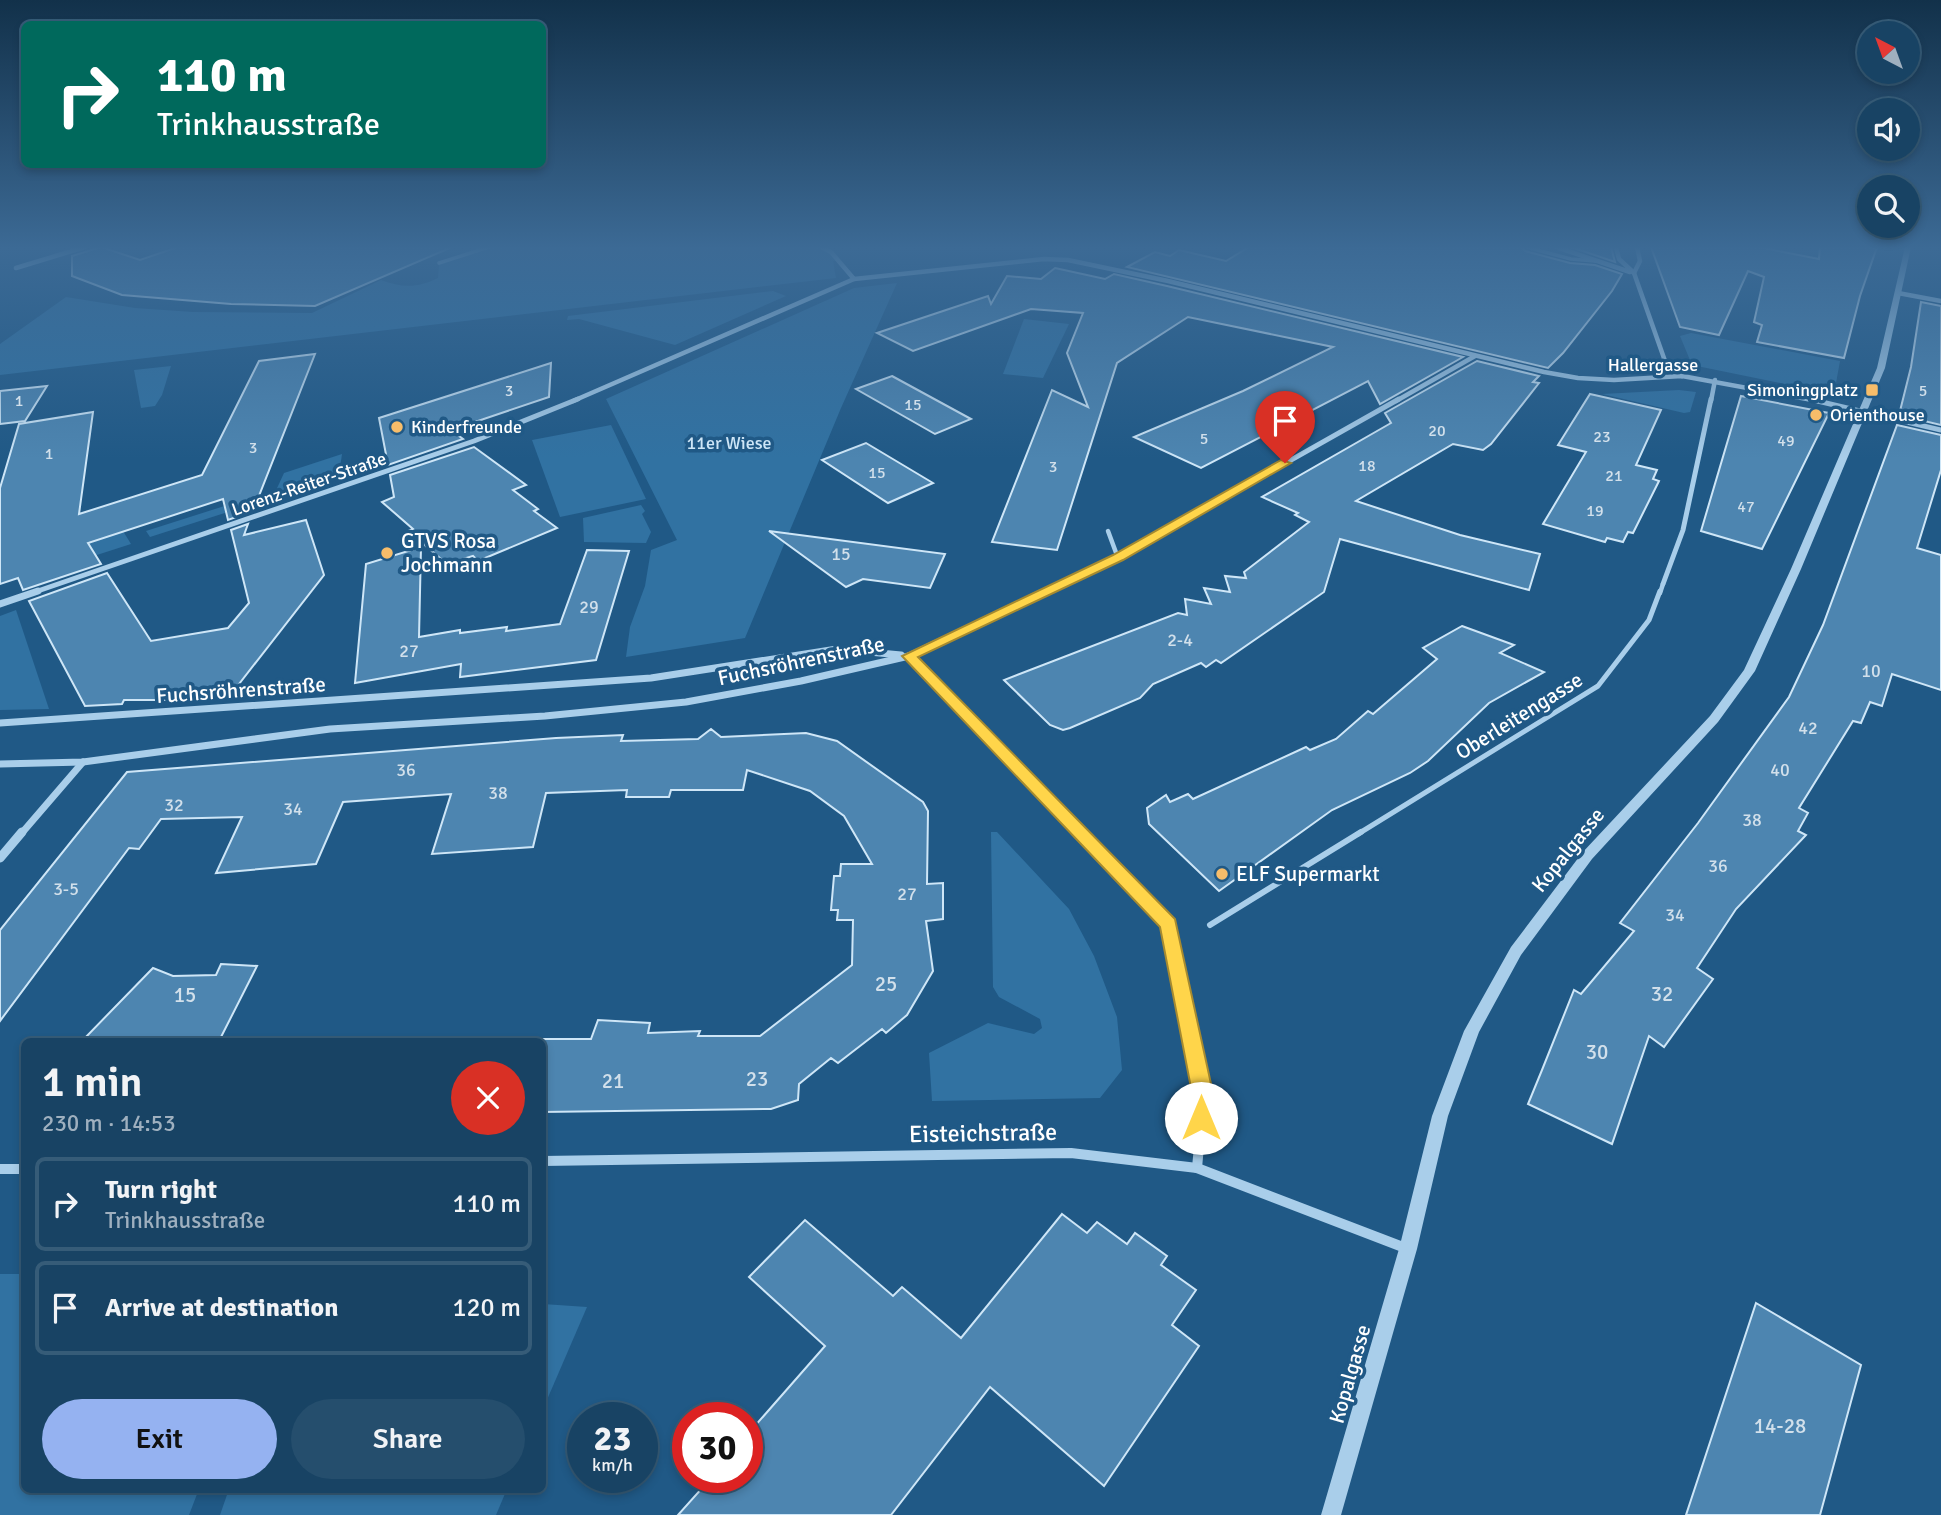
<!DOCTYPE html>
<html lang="en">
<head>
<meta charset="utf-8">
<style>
  :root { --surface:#184364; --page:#254e6d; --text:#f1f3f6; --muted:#9fb0bf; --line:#365c78; --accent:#95b2f1 }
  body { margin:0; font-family:Signika,sans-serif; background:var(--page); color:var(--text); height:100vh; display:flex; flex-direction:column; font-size:26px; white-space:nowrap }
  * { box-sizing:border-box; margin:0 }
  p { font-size:23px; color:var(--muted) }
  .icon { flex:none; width:38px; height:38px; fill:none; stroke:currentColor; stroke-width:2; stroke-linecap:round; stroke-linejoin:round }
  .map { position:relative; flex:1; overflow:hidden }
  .sheet { position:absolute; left:21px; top:1038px; width:525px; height:455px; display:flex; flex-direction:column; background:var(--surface); border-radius:10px; box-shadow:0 4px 10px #0003,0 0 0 2px var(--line) }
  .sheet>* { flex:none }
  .guide { position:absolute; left:21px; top:21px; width:525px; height:147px; border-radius:10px; box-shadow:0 4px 10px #0003,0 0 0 2px var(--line); background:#00695c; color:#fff; overflow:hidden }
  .needle { width:46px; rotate:319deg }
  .tools { position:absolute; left:1857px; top:21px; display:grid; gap:14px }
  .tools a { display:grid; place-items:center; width:63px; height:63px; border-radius:50%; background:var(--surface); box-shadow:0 4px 10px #0003,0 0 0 2px var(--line); font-size:35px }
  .speed { position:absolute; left:567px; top:1402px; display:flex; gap:14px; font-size:35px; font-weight:700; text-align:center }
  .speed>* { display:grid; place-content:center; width:91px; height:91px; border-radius:50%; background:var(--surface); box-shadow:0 4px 10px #0003,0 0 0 2px var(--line); line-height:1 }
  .speed small { font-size:18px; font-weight:400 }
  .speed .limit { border:10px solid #d22; background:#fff; color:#111 }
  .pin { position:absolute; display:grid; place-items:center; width:60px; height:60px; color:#fff; margin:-72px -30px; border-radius:50% 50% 50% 0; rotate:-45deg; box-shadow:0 0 7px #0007 }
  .pin .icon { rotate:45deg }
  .me { position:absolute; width:77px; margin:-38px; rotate:0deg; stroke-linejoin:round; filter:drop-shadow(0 0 5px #0008) }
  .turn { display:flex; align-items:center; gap:24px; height:147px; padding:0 21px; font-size:32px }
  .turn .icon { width:91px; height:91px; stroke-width:2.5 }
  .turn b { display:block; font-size:49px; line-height:60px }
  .round { display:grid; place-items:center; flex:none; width:74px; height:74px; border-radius:37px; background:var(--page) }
  .head { display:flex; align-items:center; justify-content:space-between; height:119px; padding:0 21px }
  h1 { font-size:42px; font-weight:600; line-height:52px }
  .action { display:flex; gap:14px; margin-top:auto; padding:14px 21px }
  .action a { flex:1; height:80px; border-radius:42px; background:var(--accent); color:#111; font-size:28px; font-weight:600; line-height:80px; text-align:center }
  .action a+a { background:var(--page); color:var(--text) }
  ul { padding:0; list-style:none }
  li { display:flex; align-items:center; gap:21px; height:94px; margin:0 14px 10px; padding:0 7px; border:4px solid var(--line); border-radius:10px }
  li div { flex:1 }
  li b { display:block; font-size:26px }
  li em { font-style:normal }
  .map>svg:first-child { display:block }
  .green { fill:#3172a2 }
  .building { fill:#4d85b0; stroke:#cee6f7; stroke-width:2 }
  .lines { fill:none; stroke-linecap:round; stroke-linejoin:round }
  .service-far3 { stroke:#a9ceea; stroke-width:3.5 }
  .service-far2 { stroke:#a9ceea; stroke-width:4.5 }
  .service-far1 { stroke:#a9ceea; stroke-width:5 }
  .service { stroke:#a9ceea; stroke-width:6 }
  .minor-far4 { stroke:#a9ceea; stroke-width:4.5 }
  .minor-far3 { stroke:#a9ceea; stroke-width:5 }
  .minor-far2 { stroke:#a9ceea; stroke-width:7 }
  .minor-far1 { stroke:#a9ceea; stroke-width:9 }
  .minor { stroke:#a9ceea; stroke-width:10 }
  .tertiary { fill:#a9ceea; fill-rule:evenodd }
  .route { fill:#ffd54a; stroke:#a68a30; stroke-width:2 }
  .poi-dot { fill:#f7bd6a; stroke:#205986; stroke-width:2.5 }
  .labels { text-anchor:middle; stroke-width:7; stroke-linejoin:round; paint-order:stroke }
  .far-number-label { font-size:16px; fill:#d2e0eb }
  .far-street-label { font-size:18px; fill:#fff; stroke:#205986 }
  .far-poi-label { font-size:18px; fill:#fff; stroke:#205986; text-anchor:start }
  .far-park-label { font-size:18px; fill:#cee6f7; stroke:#205986 }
  .number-label { font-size:18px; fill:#d2e0eb }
  .poi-label { font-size:21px; fill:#fff; stroke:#205986; text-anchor:start }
  .street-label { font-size:21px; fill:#fff; stroke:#205986 }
  .near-number-label { font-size:21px; fill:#d2e0eb }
  .near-street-label { font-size:24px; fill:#fff; stroke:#205986 }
</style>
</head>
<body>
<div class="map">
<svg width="1941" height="1515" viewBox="0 0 1941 1515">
  <rect width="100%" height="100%" fill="#205986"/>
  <!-- green -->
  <g class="green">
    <path d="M489,247H821L838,260L833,261L836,278L0,375V344L66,297L135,308L193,312L312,313L381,280C402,288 418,288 438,278L439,263Z"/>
    <path d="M897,283L841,408L745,638L626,657L630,627L645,586L651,550L677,540L606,399L854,288Z"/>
    <path d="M773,291L786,296L675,345L579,319L567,320L568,316Z"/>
    <path d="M1024,319L1069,324L1043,378L1003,374Z"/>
    <path d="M1691,333L1840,361L1834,394L1692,365L1680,336Z"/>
    <path d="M171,366L162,395L155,406L141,408L134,370Z"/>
    <path d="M1679,390L1696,392L1690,412L1684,413L1602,394Z"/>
    <path d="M611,425L646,499L560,517L532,440Z"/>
    <path d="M342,454L339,475L273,497L284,473Z"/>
    <path d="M262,494L259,502L150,537L146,531Z"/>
    <path d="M641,505L645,511L642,514L651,532L646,543L584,542L583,518Z"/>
    <path d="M123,531L131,544L72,563L65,550Z"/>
    <path d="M16,610L49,709L0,710V616Z"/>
    <path d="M991,832H997L1069,909L1094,956L1117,1017L1122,1070L1100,1098L932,1101L929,1053L988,1023L1034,1034L1042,1028L1040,1019L999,997L993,987Z"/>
    <path d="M0,1274H24V1489H199L189,1515H0Z"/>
    <path d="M543,1304L587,1307L543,1409L542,1304Z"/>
    <path d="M229,1489H507L496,1515H220Z"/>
  </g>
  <!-- building -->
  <g class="building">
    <path d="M101,247L140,260L178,247H452L315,306L231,304L122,295L72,276V256Z"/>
    <path d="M1249,247H1522L1525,251L1570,263L1595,265L1622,274L1612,291L1563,353L1548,368L1127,267L1155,252L1170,256L1179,250L1226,261Z"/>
    <path d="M1571,247H1611L1615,262Z"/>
    <path d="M1651,247H1758L1819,259L1820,247H1877L1860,296L1844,358L1757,342L1762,325L1754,322L1764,277L1748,271L1719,335L1680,327Z"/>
    <path d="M1055,268L1105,279L1114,274L1167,286L1463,357L1380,404L1368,381L1201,468L1134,437L1243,391L1333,347L1188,317L1117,363L1057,550L992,542L1052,390L1088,407L1067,353L1083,313L1031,309L913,351L877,333L988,296L991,304L1007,276L1041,279Z"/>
    <path d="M1921,302L1941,306V425L1899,415L1911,367Z"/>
    <path d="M315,354L253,511L228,520L223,499L88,543L101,564L23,590L18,578L0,584V488L19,424L93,412L79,514L202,475L259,361Z"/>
    <path d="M1477,361L1539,376L1533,382L1539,383L1491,444L1483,450L1453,444L1356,501L1460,535L1540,554L1529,590L1340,539L1324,592L1221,663L1216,660L1206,667L1201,663L1153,684L1140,698L1070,728L1063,730L1050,725L1004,680L1178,613L1187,615L1185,599L1211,604L1204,588L1230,592L1225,576L1246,578L1244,572L1309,522L1295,515L1298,513L1262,497L1391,423L1385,413Z"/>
    <path d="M551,363L549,397L451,430L463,439L388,465L379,418Z"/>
    <path d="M892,376L971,419L935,434L856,389Z"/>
    <path d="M47,386L25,421L0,424V391Z"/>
    <path d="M1590,394L1661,410L1636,465L1657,470L1653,479L1659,481L1633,533L1628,532L1623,542L1607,538L1605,542L1543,524L1586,452L1558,445Z"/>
    <path d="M1741,396L1829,413L1762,549L1701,531Z"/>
    <path d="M1897,425L1941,435V470L1917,548L1941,555V690L1892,674L1882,706L1870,702L1861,723L1853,721L1799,808L1808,813L1798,831L1806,835L1736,909L1697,968L1713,979L1664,1047L1649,1036L1612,1144L1528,1104L1542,1070L1574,990L1581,994L1634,931L1620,923L1698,823L1789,697L1823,625Z"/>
    <path d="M866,443L933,483L888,503L822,460Z"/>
    <path d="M474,447L526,485L513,490L538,509L534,511L557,528L478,561L473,556L447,564L408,531L413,529L382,502L394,497L390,475Z"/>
    <path d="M306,520L324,575L232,693L174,691L169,700H124L122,704L85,706L29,601L107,573L151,641L228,628L249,603L231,530L248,524L244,535Z"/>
    <path d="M769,531L945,554L930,588L863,579L846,587Z"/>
    <path d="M421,547L419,637L460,630V633L507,627L506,631L560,624L587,550L629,551L596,660L460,677L461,664L355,683L366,564Z"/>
    <path d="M1462,626L1514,645L1500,653L1544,672L1489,703L1428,761L1410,773L1332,810L1219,891L1149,824L1147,808L1166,795L1170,802L1188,794L1193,799L1306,747L1310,750L1336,739L1368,711L1373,714L1437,659L1423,648Z"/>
    <path d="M711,729L721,737L806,733L837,741L923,802L928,811L927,884L943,883V919L926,921L933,971L907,1015L886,1033L882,1029L838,1063L831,1058L799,1084L798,1100L771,1109L542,1112V1039H591L598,1020L650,1023L648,1033L700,1031L698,1036H760L852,965L853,920H837L838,910H831L834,876H840L841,864H872L844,816L810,791L747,770L743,790H671L669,797H626L627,790L546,793L533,847L432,854L451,794L343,802L316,864L216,873L242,817L161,819L139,849L129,848L0,1021V930L127,772L556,738L623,735L621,741L698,739Z"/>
    <path d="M221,964L257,966L219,1041H82L153,968L173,976L216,975Z"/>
    <path d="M1062,1214L1087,1233L1097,1222L1127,1244L1135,1233L1167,1256L1161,1265L1196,1290L1172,1325L1199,1346L1104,1486L990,1387L891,1515H678L712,1477H747V1435L825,1346L749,1277L805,1220L893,1296L902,1287L961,1338Z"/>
    <path d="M1756,1303L1861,1365L1820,1515H1686Z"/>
  </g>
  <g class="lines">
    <!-- service-far3 -->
    <g class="service-far3">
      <path d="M1526,247L1571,259L1595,261"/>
      <path d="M439,263L489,247"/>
    </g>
    <!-- service-far2 -->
    <g class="service-far2">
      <path d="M1108,531L1118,558"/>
      <path d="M1660,593L1663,584"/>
    </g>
    <!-- service-far1 -->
    <path class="service-far1" d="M1358,834L1598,686L1649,620L1660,591"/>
    <!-- service -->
    <path class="service" d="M1210,925L1361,832"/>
    <!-- minor-far4 -->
    <g class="minor-far4">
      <path d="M821,247L831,252L854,279L1044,259L1068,260L1168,281L1544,372L1578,378L1614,380L1682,376L1818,401"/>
      <path d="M1556,247L1630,272"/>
      <path d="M1616,247L1619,259L1634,273L1665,361L1682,376"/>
      <path d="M16,268L85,247"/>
      <path d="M1634,273L1640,261L1637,247"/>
      <path d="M1898,293L1941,301"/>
      <path d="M573,401L854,279"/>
      <path d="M1396,401L1475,356"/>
      <path d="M1711,401L1715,380"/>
    </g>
    <!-- minor-far3 -->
    <g class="minor-far3">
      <path d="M1809,399L1941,430"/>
      <path d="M1663,584L1683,530L1711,399"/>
      <path d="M32,593L474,441L578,399"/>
      <path d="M1044,593L1118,558L1399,399"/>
    </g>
    <!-- minor-far2 -->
    <g class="minor-far2">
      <path d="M0,604L38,591"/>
      <path d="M909,656L1081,834"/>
      <path d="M0,723L651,678L837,649L901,655"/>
      <path d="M0,764L83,762L330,729L545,716L686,702L801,681L909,656L1047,591"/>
      <path d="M21,834L83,762"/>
    </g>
    <!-- minor-far1 -->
    <g class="minor-far1">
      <path d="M1079,832L1168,924L1203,1093L1200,1136"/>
      <path d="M0,858L22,832"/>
    </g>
    <!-- minor -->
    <g class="minor">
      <path d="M542,1161L1071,1153L1197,1168L1408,1249"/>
      <path d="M1197,1168L1200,1135"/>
      <path d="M0,1169H24"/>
    </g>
    <!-- tertiary -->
    <path class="tertiary" d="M1905,247H1911L1885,368L1801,569L1755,671L1718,722L1592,859L1521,955L1479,1032L1448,1116L1417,1249L1341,1515H1321L1399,1249L1432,1116L1464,1031L1511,947L1582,853L1710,716L1744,670L1791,569L1877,368Z"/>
  </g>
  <!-- sky -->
  <linearGradient id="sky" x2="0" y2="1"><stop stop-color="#12314a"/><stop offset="0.54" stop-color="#3c6a95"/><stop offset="1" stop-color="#3c6a95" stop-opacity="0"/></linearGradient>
  <rect width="1941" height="459" fill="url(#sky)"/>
  <!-- route -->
  <path class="route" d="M1281,460L1291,463L1123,560L918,657L1175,919L1213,1093L1208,1125L1201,1127L1193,1125L1190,1118L1192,1093L1160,927L902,656L1113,555Z"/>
  <!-- markers -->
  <g class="poi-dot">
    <rect x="1865" y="383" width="14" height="14" rx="3.5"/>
    <circle cx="1816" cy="415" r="7"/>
    <circle cx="397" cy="427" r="7"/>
    <circle cx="387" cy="553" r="7"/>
    <circle cx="1222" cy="874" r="7"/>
  </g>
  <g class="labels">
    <!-- far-number labels -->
    <g class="far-number-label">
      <text x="509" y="396">3</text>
      <text x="1923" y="396">5</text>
      <text x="19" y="406">1</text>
      <text x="913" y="410">15</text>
      <text x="1437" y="436">20</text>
      <text x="1602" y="442">23</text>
      <text x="1204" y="444">5</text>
      <text x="1786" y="446">49</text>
      <text x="253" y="453">3</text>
      <text x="49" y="459">1</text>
      <text x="1367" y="471">18</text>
      <text x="1053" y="472">3</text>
      <text x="877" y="478">15</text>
      <text x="1614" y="481">21</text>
      <text x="1746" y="512">47</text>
      <text x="1595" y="516">19</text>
    </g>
    <!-- far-street labels -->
    <g class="far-street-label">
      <text x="1653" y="371">Hallergasse</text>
      <text transform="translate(309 484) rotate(-19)" y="6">Lorenz-Reiter-Straße</text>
    </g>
    <!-- far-poi labels -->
    <g class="far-poi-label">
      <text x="1858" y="396" text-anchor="end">Simoningplatz</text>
      <text x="1830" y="421">Orienthouse</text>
      <text x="411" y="433">Kinderfreunde</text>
    </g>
    <!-- far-park labels -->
    <g class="far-park-label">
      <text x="729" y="449">11er Wiese</text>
    </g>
    <!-- number labels -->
    <g class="number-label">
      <text x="841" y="560">15</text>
      <text x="589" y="613">29</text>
      <text x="1180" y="646">2-4</text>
      <text x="409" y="657">27</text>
      <text x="1871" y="677">10</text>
      <text x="1808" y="734">42</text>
      <text x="406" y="776">36</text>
      <text x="1780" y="776">40</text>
      <text x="498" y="799">38</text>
      <text x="174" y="811">32</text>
      <text x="293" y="815">34</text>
      <text x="1752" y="826">38</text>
      <text x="1718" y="872">36</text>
      <text x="66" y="895">3-5</text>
      <text x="907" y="900">27</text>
      <text x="1675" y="921">34</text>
    </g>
    <!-- poi labels -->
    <g class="poi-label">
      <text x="401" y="548">GTVS Rosa<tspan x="401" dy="24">Jochmann</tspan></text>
      <text x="1236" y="881">ELF Supermarkt</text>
    </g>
    <!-- street labels -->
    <g class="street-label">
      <text transform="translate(801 661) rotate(-12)" y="7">Fuchsröhrenstraße</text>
      <text transform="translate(241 690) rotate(-4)" y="7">Fuchsröhrenstraße</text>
      <text transform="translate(1519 716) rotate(-32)" y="7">Oberleitengasse</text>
      <text transform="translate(1568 850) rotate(-51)" y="7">Kopalgasse</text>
      <text transform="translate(1350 1374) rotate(-74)" y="7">Kopalgasse</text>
    </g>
    <!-- near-number labels -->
    <g class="near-number-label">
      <text x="886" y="991">25</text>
      <text x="1662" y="1001">32</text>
      <text x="185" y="1002">15</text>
      <text x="1597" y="1059">30</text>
      <text x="757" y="1086">23</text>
      <text x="613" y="1088">21</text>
      <text x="1780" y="1433">14-28</text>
    </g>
    <!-- near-street labels -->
    <g class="near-street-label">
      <text transform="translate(983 1133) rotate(-1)" y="8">Eisteichstraße</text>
    </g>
  </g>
</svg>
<div class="tools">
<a><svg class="needle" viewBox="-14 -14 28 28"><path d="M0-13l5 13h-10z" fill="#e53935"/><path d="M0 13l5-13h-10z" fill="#9fb0bf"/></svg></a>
<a><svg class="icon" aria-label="sound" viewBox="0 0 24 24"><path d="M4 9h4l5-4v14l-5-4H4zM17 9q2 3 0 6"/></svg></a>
<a><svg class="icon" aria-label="search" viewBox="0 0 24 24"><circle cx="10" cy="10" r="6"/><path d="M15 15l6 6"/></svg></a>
</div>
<div class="speed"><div>23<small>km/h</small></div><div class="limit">30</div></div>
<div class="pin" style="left:1285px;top:463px;background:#d93025"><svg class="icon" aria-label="arrive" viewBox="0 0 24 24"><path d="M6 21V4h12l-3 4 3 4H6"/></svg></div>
<svg class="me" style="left:1201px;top:1118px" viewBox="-20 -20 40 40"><circle r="19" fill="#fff"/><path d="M0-13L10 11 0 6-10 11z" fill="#ffd54a"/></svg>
<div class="guide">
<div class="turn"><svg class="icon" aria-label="right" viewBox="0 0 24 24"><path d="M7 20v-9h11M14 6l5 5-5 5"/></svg><div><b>110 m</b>Trinkhausstraße</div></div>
</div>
<section class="sheet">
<div class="head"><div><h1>1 min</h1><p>230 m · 14:53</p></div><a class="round" style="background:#d93025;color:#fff"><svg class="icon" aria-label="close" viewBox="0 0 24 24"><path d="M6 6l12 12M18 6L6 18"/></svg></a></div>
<ul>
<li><svg class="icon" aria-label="right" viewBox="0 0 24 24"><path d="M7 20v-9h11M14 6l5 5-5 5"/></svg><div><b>Turn right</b><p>Trinkhausstraße</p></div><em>110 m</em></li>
<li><svg class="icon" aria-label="arrive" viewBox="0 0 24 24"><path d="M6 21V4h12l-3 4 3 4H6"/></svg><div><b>Arrive at destination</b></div><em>120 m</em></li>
</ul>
<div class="action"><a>Exit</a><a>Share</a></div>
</section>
</div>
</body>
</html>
